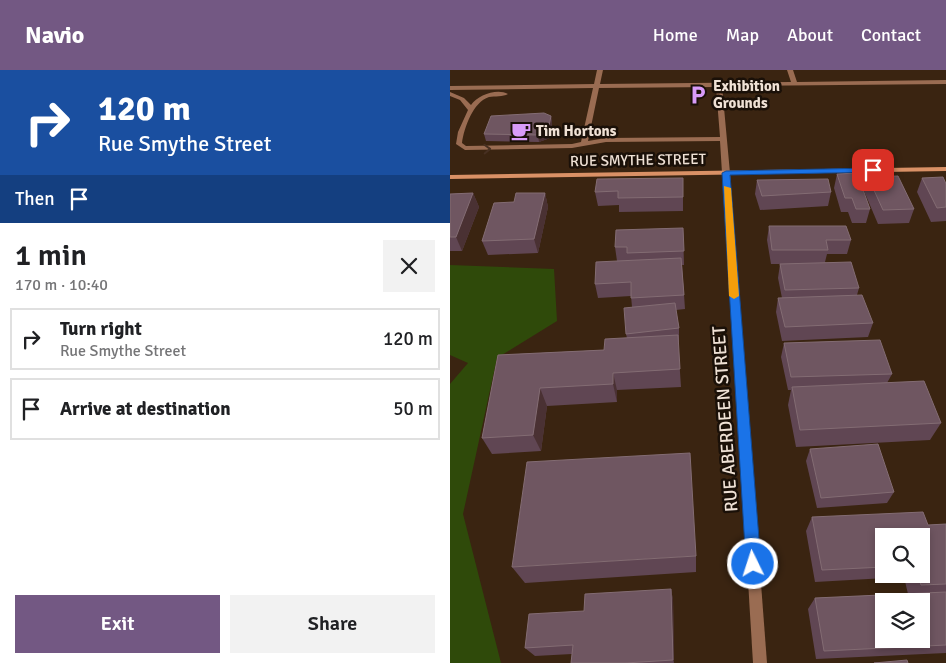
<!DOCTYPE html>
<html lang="en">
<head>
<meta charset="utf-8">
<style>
  :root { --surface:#fff; --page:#f2f2f2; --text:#202124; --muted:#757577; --line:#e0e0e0; --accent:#735883 }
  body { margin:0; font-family:Signika,sans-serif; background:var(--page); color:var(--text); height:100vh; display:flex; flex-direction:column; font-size:19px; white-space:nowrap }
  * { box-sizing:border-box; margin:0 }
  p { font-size:16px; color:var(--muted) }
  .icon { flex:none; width:28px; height:28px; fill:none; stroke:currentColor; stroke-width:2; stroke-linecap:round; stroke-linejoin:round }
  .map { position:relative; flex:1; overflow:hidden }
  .details { display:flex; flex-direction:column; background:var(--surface); width:450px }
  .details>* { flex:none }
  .banner { background:#1a4fa0; color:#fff; overflow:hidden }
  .tools { position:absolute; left:425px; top:458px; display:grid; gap:10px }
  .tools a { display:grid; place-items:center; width:55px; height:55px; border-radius:0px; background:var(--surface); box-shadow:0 2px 8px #0003; font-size:25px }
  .pin { position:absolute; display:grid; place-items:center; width:42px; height:42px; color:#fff; margin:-21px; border-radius:10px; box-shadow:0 2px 8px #0006 }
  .me { position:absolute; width:55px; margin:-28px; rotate:356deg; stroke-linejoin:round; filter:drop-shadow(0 0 4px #0008) }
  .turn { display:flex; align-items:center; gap:18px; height:105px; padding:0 15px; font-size:22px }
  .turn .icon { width:65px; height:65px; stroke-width:2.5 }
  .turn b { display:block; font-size:35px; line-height:42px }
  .then { display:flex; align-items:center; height:48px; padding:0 15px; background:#0003; gap:10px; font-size:19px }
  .round { display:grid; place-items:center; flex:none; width:52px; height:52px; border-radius:0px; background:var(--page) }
  .overview { display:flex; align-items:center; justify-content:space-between; height:85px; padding:0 15px }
  h1 { font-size:30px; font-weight:600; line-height:38px }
  .primary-button { display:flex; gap:10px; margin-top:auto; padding:10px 15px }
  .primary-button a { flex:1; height:58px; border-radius:0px; background:var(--accent); color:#fff; font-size:20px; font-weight:600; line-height:58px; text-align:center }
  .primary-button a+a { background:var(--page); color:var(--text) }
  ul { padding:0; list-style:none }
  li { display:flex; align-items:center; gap:15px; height:62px; margin:0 10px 8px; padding:0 5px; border:2px solid var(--line); border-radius:0px }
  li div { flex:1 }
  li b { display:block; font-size:19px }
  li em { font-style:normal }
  header { display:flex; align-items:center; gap:30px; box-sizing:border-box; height:70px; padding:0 25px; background:var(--accent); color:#fff }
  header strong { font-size:24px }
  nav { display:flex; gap:28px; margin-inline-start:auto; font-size:18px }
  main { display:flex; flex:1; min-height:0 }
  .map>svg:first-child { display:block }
  .green { fill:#2f4a0a }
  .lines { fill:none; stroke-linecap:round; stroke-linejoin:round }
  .lane { fill:#9a6c52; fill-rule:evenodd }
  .street { fill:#9a6c52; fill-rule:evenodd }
  .secondary { fill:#da9166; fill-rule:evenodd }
  .wall { fill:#604653; fill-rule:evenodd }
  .shaded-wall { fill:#4a3133 }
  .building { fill:#6f5661; stroke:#836c73; fill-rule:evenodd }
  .oneway { stroke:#473022 }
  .route { fill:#1a73e8; stroke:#114b97 }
  .slow { fill:#f59e0b }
  .labels { text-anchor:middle; stroke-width:5; stroke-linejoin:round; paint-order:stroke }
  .far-poi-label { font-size:15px; font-weight:bold; fill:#efe1d5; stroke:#1a1008; text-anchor:start }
  .far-street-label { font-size:15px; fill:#efe1d5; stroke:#1a1008 }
  .street-label { font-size:18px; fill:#efe1d5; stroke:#1a1008 }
</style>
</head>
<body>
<header>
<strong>Navio</strong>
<nav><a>Home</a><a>Map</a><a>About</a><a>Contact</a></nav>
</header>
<main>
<section class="details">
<div class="banner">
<div class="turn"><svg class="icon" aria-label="right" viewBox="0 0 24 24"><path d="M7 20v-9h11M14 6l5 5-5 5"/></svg><div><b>120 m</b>Rue Smythe Street</div></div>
<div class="then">Then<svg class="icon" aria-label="arrive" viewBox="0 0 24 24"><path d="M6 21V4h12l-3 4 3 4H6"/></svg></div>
</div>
<div class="overview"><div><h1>1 min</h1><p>170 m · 10:40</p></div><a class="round"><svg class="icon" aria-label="close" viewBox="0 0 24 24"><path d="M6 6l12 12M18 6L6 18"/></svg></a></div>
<ul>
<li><svg class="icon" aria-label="right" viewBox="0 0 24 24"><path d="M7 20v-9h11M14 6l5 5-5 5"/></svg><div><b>Turn right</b><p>Rue Smythe Street</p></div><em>120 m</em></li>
<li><svg class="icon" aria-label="arrive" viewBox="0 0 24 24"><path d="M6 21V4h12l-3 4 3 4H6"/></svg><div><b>Arrive at destination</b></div><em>50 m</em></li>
</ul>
<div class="primary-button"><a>Exit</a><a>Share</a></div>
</section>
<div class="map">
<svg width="496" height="593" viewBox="0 0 496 593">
  <rect width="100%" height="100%" fill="#3a2411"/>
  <!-- green -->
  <path class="green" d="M0,195L104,199L107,251L47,288L13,444L51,593H0V314L18,293L0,285Z"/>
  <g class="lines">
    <!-- lane -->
    <path class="lane" d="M147,0H153L150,14L341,12L337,0H343L347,12L496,10V14L272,16L280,103L276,105L272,103L270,71L156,72L122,78L15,80L6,74L8,62L18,40L10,30L0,26V22L14,28L21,35C28,25 47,18 58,24C53,27 45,26 39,27C23,32 14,58 12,73L16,76L122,74L131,72L143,18L0,20V16L144,14ZM266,17L270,67L156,68L138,71L149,18Z"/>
    <!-- street -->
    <path class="street" d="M273,101L280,103L317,593H303Z"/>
    <!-- secondary -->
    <path class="secondary" d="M496,97V101L0,109V105Z"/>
  </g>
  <!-- wall -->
  <g class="wall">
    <path d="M101,46L102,53L100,68L89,72L36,71L34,64Z"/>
    <path d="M387,104L420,139L416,153H402L398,142H391L384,118Z"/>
    <path d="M418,107L464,139L459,153L428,154L414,121Z"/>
    <path d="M233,108V141L169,142V135L148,136L145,122Z"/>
    <path d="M472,108L495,113L496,111V151L481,152L467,122Z"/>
    <path d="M307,110L381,122L378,136L310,140L305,124Z"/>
    <path d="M23,123L29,137L12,181H0V124Z"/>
    <path d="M95,123L98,137L88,183L38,185L32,171L64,132Z"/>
    <path d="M319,156L401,170L397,184H377L375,192L409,218L407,225L423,253L418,267L332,271L326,242L328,228H332L328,208L330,194H321L317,170Z"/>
    <path d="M233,158L234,195H232L235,239L226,240L229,258V272H228L231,317L167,320V332L97,336L91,381L42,384L32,368L48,285L154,280L177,268L176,264L182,237L181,226L148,228L145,214L167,191L165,177Z"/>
    <path d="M334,273L442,304L437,313L491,353L480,370L346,377L338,335L341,320H338L331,287Z"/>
    <path d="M360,379L444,422L437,433L367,438L356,391Z"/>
    <path d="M362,447L478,455L496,454V583L366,589L358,539L365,528L458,524L454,507L365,512L356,461ZM434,466H471V504H434Z"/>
    <path d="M246,486V502L75,513L62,497Z"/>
    <path d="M221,519L223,530L224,593H121L122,584L85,586L75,578Z"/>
  </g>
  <!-- shaded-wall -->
  <g class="shaded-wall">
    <path d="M101,46L102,53L100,68L89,72L88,65Z"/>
    <path d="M23,123L29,137L12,181L6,167Z"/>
    <path d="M95,123L98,137L88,183L84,169Z"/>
    <path d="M163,303L167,320V332L163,314Z"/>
    <path d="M90,318L97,336L91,381L83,365Z"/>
    <path d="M221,519L223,530L224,593L223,590Z"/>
  </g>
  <!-- building -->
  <g class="building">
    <path d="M94,43L101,46L98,61L88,65L34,64L41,46Z"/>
    <path d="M407,103L420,139H406L402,128H395L387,104Z"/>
    <path d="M448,106L464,139L433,140L418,107Z"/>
    <path d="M493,107L496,114V137L487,138L472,108Z"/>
    <path d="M233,108V127L168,128V121L145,122L147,109Z"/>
    <path d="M378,109L381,122L312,126L307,110Z"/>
    <path d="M23,123L6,167H0V124Z"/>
    <path d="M66,123H95L84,169L32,171L44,133L64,132Z"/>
    <path d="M319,156H396L401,170H376L378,180H322Z"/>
    <path d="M233,158L234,181L177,183V177H165L166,160Z"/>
    <path d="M231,188L234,225L181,228V212L145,214L146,192Z"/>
    <path d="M401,192L409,218L335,220L330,194Z"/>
    <path d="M412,225L423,253L335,257L328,228Z"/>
    <path d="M225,233L229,258L176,264L174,238Z"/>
    <path d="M228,265L230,299L163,303V314L90,318L83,365L32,368L48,285L154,280L155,269Z"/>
    <path d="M430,270L442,304L341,307L334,273Z"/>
    <path d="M474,311L491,353L350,360L342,317Z"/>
    <path d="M428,374L444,422L371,428L360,379Z"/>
    <path d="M240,383L246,486L62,497L77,392Z"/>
    <path d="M473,442L478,455L496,454V514L471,515L468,504H471V466H434V497L372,500L362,447Z"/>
    <path d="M221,519L223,590L175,593H121L123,575L75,578L79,544L134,541L135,524Z"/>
    <path d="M496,522V575L374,581L365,528ZM434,531H471V569H434Z"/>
    <path d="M457,590L458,593H424Z"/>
  </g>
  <!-- one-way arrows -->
  <defs><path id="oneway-chevron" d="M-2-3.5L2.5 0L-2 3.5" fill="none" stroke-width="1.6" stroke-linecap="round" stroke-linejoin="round" transform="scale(1.25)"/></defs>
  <use class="oneway" href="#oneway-chevron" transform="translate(37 79) rotate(-2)"/>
  <!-- route -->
  <path class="route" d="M423,98L427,100L426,102L280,105L311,494L308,499L303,501L298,499L296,494L272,103L276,101Z"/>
  <!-- slow -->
  <path class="slow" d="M274,116L281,118L289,226L284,229L279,226Z"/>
  <!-- icons -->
  <defs>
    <symbol id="parking-bare" viewBox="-9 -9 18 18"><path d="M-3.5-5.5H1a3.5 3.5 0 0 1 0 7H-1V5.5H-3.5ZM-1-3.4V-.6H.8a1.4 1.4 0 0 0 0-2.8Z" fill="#d89bf8" stroke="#1a1008" stroke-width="2.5" paint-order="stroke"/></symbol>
    <symbol id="cafe-bare" viewBox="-9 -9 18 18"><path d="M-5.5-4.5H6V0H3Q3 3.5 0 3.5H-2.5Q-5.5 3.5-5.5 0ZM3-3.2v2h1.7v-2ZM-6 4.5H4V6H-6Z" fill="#d89bf8" stroke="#1a1008" stroke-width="2.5" paint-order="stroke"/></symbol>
  </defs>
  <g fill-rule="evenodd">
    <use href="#parking-bare" x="234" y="11" width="28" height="28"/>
    <use href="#cafe-bare" x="57" y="47" width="28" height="28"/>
  </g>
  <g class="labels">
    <!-- far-poi labels -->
    <g class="far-poi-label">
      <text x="263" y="21">Exhibition<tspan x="263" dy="17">Grounds</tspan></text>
      <text x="86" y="66">Tim Hortons</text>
    </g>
    <!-- far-street labels -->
    <g class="far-street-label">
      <text transform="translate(188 90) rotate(-1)" y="5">RUE SMYTHE STREET</text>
    </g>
    <!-- street labels -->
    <g class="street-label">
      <text transform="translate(275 349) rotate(-94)" y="6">RUE ABERDEEN STREET</text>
    </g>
  </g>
</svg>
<div class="tools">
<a><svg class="icon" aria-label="search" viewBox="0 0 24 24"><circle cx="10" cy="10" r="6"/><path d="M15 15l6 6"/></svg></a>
<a><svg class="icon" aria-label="layers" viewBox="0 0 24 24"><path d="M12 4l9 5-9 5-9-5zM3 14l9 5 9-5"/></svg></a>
</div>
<div class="pin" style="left:423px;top:100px;background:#d93025"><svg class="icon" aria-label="arrive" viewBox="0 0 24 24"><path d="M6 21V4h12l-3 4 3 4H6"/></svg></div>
<svg class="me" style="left:303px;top:494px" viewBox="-20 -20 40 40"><circle r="17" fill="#1a73e8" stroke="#fff" stroke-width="3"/><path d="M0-11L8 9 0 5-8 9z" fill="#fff"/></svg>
</div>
</main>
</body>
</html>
